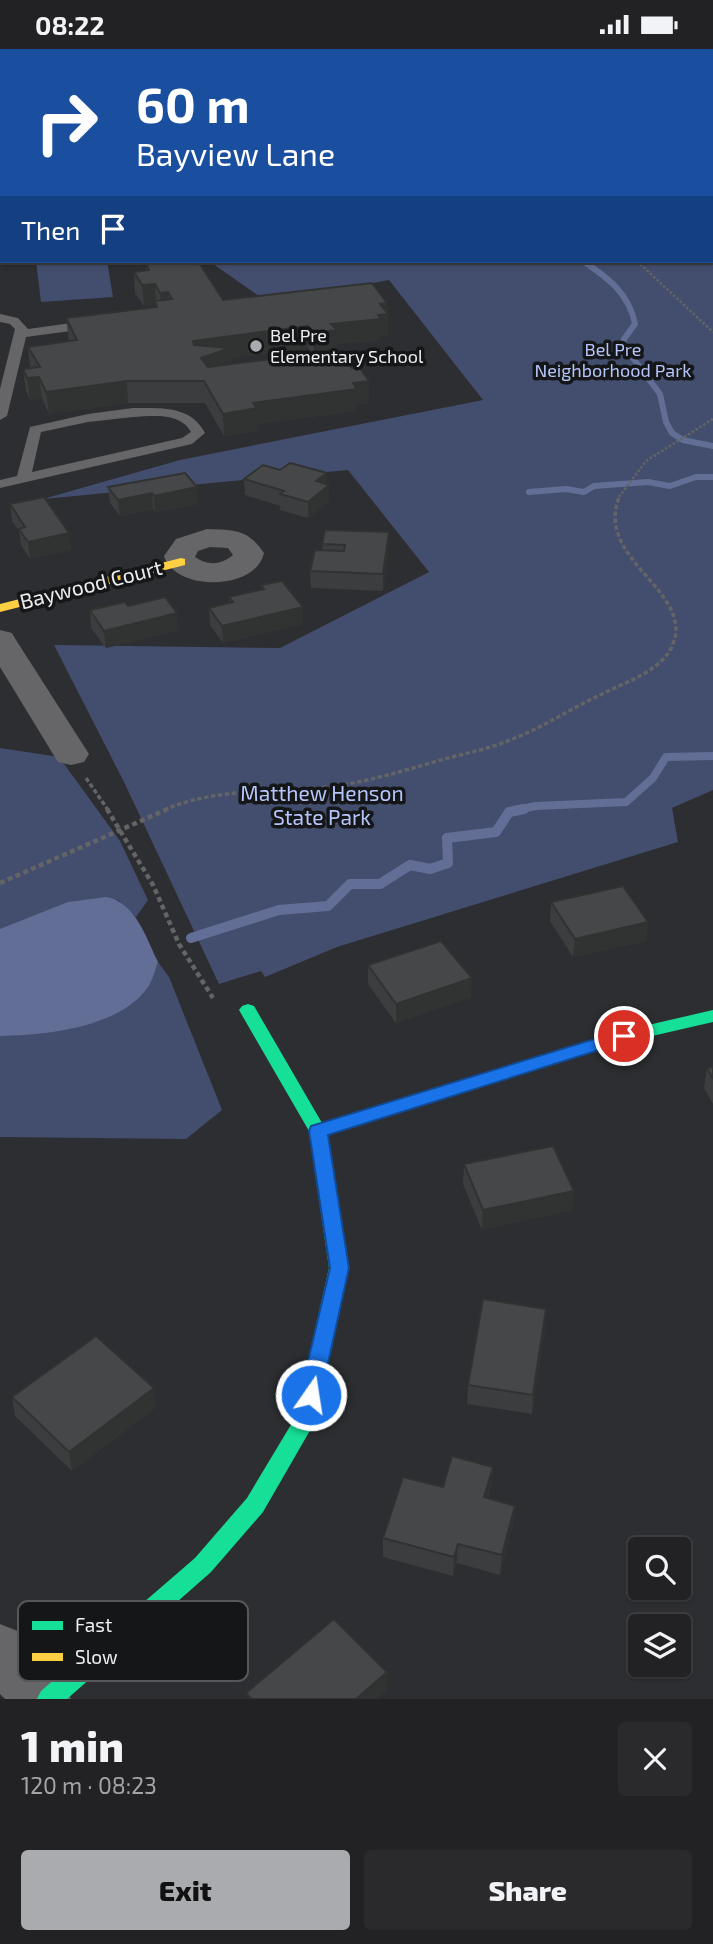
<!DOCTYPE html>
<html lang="en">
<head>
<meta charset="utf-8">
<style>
  :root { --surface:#222225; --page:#2a2a2d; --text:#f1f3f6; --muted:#a2a4a7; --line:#3f3f42; --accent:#aaabae }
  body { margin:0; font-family:"Exo 2",sans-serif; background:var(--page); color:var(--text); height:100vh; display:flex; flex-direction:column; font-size:26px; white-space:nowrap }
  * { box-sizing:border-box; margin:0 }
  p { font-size:23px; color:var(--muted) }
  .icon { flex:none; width:38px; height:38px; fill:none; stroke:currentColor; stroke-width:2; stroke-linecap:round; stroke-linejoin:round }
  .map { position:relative; height:1650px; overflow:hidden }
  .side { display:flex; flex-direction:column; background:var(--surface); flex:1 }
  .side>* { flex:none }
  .banner { position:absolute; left:0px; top:0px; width:714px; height:214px; box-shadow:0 2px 5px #0004,0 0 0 2px var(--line); background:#1a4fa0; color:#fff; overflow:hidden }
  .buttons { position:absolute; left:628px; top:1488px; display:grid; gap:14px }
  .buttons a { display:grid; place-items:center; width:63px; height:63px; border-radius:7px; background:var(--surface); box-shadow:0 2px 5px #0004,0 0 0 2px var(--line); font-size:35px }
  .pin { position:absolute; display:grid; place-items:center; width:60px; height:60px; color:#fff; margin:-30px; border:4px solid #fff; border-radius:50%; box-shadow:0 2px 7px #0007 }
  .me { position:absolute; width:77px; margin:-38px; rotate:13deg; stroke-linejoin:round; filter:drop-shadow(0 0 5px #0008) }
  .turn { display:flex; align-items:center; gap:24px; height:147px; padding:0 21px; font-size:32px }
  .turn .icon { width:91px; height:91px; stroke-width:2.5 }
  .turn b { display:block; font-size:49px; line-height:60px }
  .then { display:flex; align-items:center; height:66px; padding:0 21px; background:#0003; gap:14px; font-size:26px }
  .round { display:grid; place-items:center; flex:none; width:74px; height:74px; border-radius:7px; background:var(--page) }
  .head { display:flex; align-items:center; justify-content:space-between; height:119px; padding:0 21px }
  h1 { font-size:42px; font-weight:800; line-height:52px }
  .cta { display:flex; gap:14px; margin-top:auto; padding:14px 21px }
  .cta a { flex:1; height:80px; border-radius:7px; background:var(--accent); color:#111; font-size:28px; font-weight:800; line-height:80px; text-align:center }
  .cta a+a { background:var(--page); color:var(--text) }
  .status { display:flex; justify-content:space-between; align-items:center; height:49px; padding:0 35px; background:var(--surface); direction:ltr }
  .status svg { height:19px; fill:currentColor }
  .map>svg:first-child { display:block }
  .green { fill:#434e6e }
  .water { fill:#626e95 }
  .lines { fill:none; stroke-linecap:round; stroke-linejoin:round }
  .stream-far2 { stroke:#626e95; stroke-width:6 }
  .stream-far1 { stroke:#626e95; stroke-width:8 }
  .stream { stroke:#626e95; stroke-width:10 }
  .path-far2 { stroke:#636466; stroke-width:2.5; stroke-dasharray:2.5 2; stroke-linecap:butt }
  .path-far1 { stroke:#636466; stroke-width:3.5; stroke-dasharray:4.5 2.5; stroke-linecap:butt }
  .path { stroke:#636466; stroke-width:4.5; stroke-dasharray:5 3.5; stroke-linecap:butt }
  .lane { fill:#666668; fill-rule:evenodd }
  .street { fill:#666668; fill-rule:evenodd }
  .fast { fill:#16e098; fill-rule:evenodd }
  .slow { fill:#ffcf43; fill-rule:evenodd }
  .wall { fill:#3c3d3e; fill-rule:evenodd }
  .shaded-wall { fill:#313232 }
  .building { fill:#464748; stroke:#313232; stroke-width:2 }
  .route { fill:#1a73e8; stroke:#114b97; stroke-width:2 }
  .poi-dot { fill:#aaabae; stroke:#151618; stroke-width:2.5 }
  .labels { text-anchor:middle; stroke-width:7; stroke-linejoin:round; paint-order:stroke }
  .far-poi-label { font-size:18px; fill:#edeef1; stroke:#151618; text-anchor:start }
  .far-park-label { font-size:18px; fill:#b5c6fc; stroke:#151618 }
  .street-label { font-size:21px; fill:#edeef1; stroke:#151618 }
  .park-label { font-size:21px; fill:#b5c6fc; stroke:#151618 }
  .key { fill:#151618; stroke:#565759; stroke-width:2 }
  .key-label { font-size:19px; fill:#edeef1 }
</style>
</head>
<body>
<div class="status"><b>08:22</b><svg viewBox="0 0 49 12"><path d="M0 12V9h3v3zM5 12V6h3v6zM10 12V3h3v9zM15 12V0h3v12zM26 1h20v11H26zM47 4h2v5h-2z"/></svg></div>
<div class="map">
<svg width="713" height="1650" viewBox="0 0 713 1650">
  <rect width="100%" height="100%" fill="#2d2e31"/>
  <!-- green -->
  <g class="green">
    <path d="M36,212H107L113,248L41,253Z"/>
    <path d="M209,212H649L713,215V741L672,759L678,793L337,898L265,928L261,922L219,935L124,733L54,596L280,599L429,523L348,421L43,450L180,411L483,351L389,231L269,254Z"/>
    <path d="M0,699L59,708L120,792L148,851L136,868L117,850L149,936L158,913L169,928L222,1061L186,1090L0,1088Z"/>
  </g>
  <!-- water -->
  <path class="water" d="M106,848C136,853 146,889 158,913C155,921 153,931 148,938C120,979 45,986 0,987V880L68,853Z"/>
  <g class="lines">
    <!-- stream-far2 -->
    <g class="stream-far2">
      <path d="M583,212C608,229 629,244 635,275L624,290L623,296L660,345L666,373L672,384L683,391L713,397"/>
      <path d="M529,443L566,440L584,443L594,437L648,433L670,437L696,428H713"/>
    </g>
    <!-- stream-far1 -->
    <path class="stream-far1" d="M516,761L536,757L626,753L653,729L666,708L713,707"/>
    <!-- stream -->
    <path class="stream" d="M191,889L279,861L328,857L350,835H380L410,816L430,820L448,814L447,789L496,783L509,763L524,760"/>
    <!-- path-far2 -->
    <g class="path-far2">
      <path d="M637,212L713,283"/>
      <path d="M619,448L646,412L713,370"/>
    </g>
    <!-- path-far1 -->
    <g class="path-far1">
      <path d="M86,729L108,761"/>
      <path d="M164,761C221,736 282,746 342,736C377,730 410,720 444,710C467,704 489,700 510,691C542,679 570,660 600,646C623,634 663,622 673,595C694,541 592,510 620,446"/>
    </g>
    <!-- path -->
    <g class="path">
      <path d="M107,760L153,836L179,895L213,949"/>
      <path d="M0,834L168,760"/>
    </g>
    <!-- lane -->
    <g class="lane">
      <path d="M0,265L18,269L28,280L93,271L99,275L93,279L26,288L7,367L0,371V340L15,280L10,275L0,273Z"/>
      <path d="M133,359C160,359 191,356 205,384L192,395L0,439V431L17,427L30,378L88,365ZM133,368C152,367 180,363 191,383L182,389L32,423L41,383L88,373Z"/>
    </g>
    <!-- street -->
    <g class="street">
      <path d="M615,0H634L635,2H616Z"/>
      <path d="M0,74H2L0,87Z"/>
      <rect x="712" y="110" width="1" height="13"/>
      <path d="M207,480C234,481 248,480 264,504C256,542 175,543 164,507L176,490ZM210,498L228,499L233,506C221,516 208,517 195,508L198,502Z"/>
      <path d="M0,581L12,584L16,591L89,705L84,713L71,716L58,713L53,705L0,618Z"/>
      <path d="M0,1575L20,1583L63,1630L71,1650H5L0,1645Z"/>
    </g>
    <!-- fast -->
    <path class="fast" d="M248,955L254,957L322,1074L618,983L713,961V973L626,993L328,1086L349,1219L316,1371L263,1463L211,1523L67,1650H37L41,1642L195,1509L247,1449L295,1369L329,1219L309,1082L239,961L242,957Z"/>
    <!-- slow -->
    <path class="slow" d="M181,509L185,510V516L0,563V555Z"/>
  </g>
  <!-- wall -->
  <g class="wall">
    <rect x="358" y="0" width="70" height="2"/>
    <path d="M675,0H713V37L712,2H677Z"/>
    <path d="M146,215L223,251L387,254L388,286L381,287V291L337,295V302L328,303L338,317L352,319L369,332V354L357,356V362L257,375L258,382L224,387L205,354H128L49,365L42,349L30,351L26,342L23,320L30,319L28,298L69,292L66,269L155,258V255L144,257L135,244L134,223L146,221ZM308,299L314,305L231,316V309Z"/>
    <path d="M280,421L327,424V435L329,436V452L308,469L280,461V457L245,446L244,430Z"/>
    <path d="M185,424L198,455L155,463L153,460L120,467L110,454L108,438Z"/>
    <path d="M10,455L69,484L71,501L30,510L21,496L19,482L12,472Z"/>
    <path d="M325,481L388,500L383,542L311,539L310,522L322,501Z"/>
    <path d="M261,536L303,558V575L223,594L210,576L209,559L229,554V548L262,540Z"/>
    <path d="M128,557L178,581L106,599L91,579L90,561Z"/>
    <path d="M551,853L648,873L646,892L573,908L550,872Z"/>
    <path d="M368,916L471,948L396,974L368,935Z"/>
    <path d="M713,1018V1055L704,1039L707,1019Z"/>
    <path d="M464,1115L574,1142L572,1161L482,1181L463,1135Z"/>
    <path d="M545,1280L532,1365L467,1355L468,1336Z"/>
    <path d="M12,1348L156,1358L72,1422L15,1367Z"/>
    <path d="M493,1418L491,1437L488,1450L515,1457L513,1476L500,1526L457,1514L453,1527L383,1508V1489L443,1438Z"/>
  </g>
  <!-- shaded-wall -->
  <g class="shaded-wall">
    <path d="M66,0H107V2H67Z"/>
    <path d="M523,0H541L523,2Z"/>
    <path d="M683,0H691V2H682Z"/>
    <path d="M155,235L156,255L155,252V255L144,257L142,236Z"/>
    <path d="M168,243L169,264L162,265L160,244Z"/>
    <path d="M387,254L388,286L381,287V291L337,295V302L314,305V284L331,275L380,255Z"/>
    <path d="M308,277V299L231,309V320L202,331L193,292Z"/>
    <path d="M39,328L42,349L30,351L27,329Z"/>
    <path d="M127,332L128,354L49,365L46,343Z"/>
    <path d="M369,332V354L357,356V362L257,375L258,382L224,387L223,365L253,354Z"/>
    <path d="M327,424V438L329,436V452L308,469V453L316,432Z"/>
    <path d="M197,438L198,455L155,463L154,447Z"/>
    <path d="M152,444L153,460L120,467L118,451Z"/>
    <path d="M389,483L388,500L383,542V525Z"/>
    <path d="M69,484L71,501L30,510L28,493Z"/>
    <path d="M303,558V575L223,594L222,577Z"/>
    <path d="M177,564L178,581L106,599L104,582Z"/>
    <path d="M648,873L646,892L573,908L575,890Z"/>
    <path d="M472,929L471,948L396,974V955Z"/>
    <path d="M574,1142L572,1161L482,1181L483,1161Z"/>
    <path d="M546,1260L545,1280L532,1365L533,1346Z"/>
    <path d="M154,1339L156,1358L72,1422L69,1403Z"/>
    <path d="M493,1418L491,1437L482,1468L484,1448Z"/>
    <path d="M515,1457L513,1476L500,1526L502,1506Z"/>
    <path d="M458,1495L457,1514L453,1527L454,1508Z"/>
    <path d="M387,1623V1642L377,1650H356Z"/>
  </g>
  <!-- building -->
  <g class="building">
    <path d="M374,0H427L425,2H388Z"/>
    <path d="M450,0H498L499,2H451Z"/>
    <path d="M559,0H580L582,2H560Z"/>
    <path d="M693,0H713V14L712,2H695Z"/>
    <path d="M174,212H198L223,251L372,234L387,254L380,255L388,265L378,266L381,270L331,275L337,281L314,284L308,277L193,292L194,296L230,299L201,309L208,318L328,303L338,317L349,315L352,319L359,318L369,332L353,334L357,340L253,354L257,359L223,365L204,332H127L46,343L39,328L27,329L23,320L40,318L28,298L77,291L66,269L157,258L155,252L172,250L168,243L160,244L155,235L142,236L134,223L149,221L146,215Z"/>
    <path d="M290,414L327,424L316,432L329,436L308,453L280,445L284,442L244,430L263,416L280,421Z"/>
    <path d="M185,424L197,438L154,447L152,444L118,451L108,438Z"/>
    <path d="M44,448L69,484L28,493L19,480L25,478L10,455Z"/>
    <path d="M325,481L389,483L383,525L310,522L315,501L344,502L345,496L322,495Z"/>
    <path d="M282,532L303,558L222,577L209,559L233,553L229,548L264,540L261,536Z"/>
    <path d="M165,548L177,564L104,582L90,561L125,553L128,557Z"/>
    <path d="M623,837L648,873L575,890L551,853Z"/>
    <path d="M441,892L472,929L396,955L368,916Z"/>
    <path d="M713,1018V1030L707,1019Z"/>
    <path d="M553,1097L574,1142L483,1161L464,1115Z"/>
    <path d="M483,1250L546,1260L533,1346L468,1336Z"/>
    <path d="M96,1287L154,1339L69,1403L12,1348Z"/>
    <path d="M452,1407L493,1418L484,1448L515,1457L502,1506L458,1495L454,1508L383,1489L403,1428L443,1438Z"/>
    <path d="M334,1570L387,1623L356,1650H252L246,1644Z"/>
  </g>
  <!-- route -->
  <path class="route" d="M624,981L633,987L631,991L328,1086L349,1219L321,1346L318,1352L311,1355L303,1352L300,1346L330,1219L309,1082L311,1077Z"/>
  <!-- markers -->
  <circle class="poi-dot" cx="256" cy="297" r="7"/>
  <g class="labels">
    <!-- far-poi labels -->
    <g class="far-poi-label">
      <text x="270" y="293">Bel Pre<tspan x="270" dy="21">Elementary School</tspan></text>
    </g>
    <!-- far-park labels -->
    <g class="far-park-label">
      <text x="613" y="307">Bel Pre<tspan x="613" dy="21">Neighborhood Park</tspan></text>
    </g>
    <!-- street labels -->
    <g class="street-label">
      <text transform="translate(91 536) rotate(-14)" y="7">Baywood Court</text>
    </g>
    <!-- park labels -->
    <g class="park-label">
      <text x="322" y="752">Matthew Henson<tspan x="322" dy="24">State Park</tspan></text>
    </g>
  </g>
  <!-- legend -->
  <rect x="18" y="1552" width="230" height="80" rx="10" class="key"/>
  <rect x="32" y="1572" width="31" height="9" fill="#16e098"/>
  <rect x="32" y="1604" width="31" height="8" fill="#ffcf43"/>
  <g class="key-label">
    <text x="75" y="1583">Fast</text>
    <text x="75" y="1615">Slow</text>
  </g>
</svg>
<div class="buttons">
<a><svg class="icon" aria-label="search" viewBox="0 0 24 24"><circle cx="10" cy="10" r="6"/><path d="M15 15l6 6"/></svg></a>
<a><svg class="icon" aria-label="layers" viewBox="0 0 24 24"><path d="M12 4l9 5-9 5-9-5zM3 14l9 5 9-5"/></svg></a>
</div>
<div class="pin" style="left:624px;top:987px;background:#d93025"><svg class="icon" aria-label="arrive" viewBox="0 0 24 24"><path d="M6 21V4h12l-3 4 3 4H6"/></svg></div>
<svg class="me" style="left:311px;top:1346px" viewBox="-20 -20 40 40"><circle r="17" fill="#1a73e8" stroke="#fff" stroke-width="3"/><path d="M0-11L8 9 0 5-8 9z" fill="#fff"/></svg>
<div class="banner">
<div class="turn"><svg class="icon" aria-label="right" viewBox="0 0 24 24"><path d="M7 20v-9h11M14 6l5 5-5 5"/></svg><div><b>60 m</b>Bayview Lane</div></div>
<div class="then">Then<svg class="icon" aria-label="arrive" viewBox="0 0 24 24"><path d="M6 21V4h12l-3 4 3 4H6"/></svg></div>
</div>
</div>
<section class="side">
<div class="head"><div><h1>1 min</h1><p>120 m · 08:23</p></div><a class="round"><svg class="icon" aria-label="close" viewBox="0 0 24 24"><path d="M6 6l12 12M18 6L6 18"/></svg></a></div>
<div class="cta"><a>Exit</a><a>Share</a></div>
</section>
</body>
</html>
